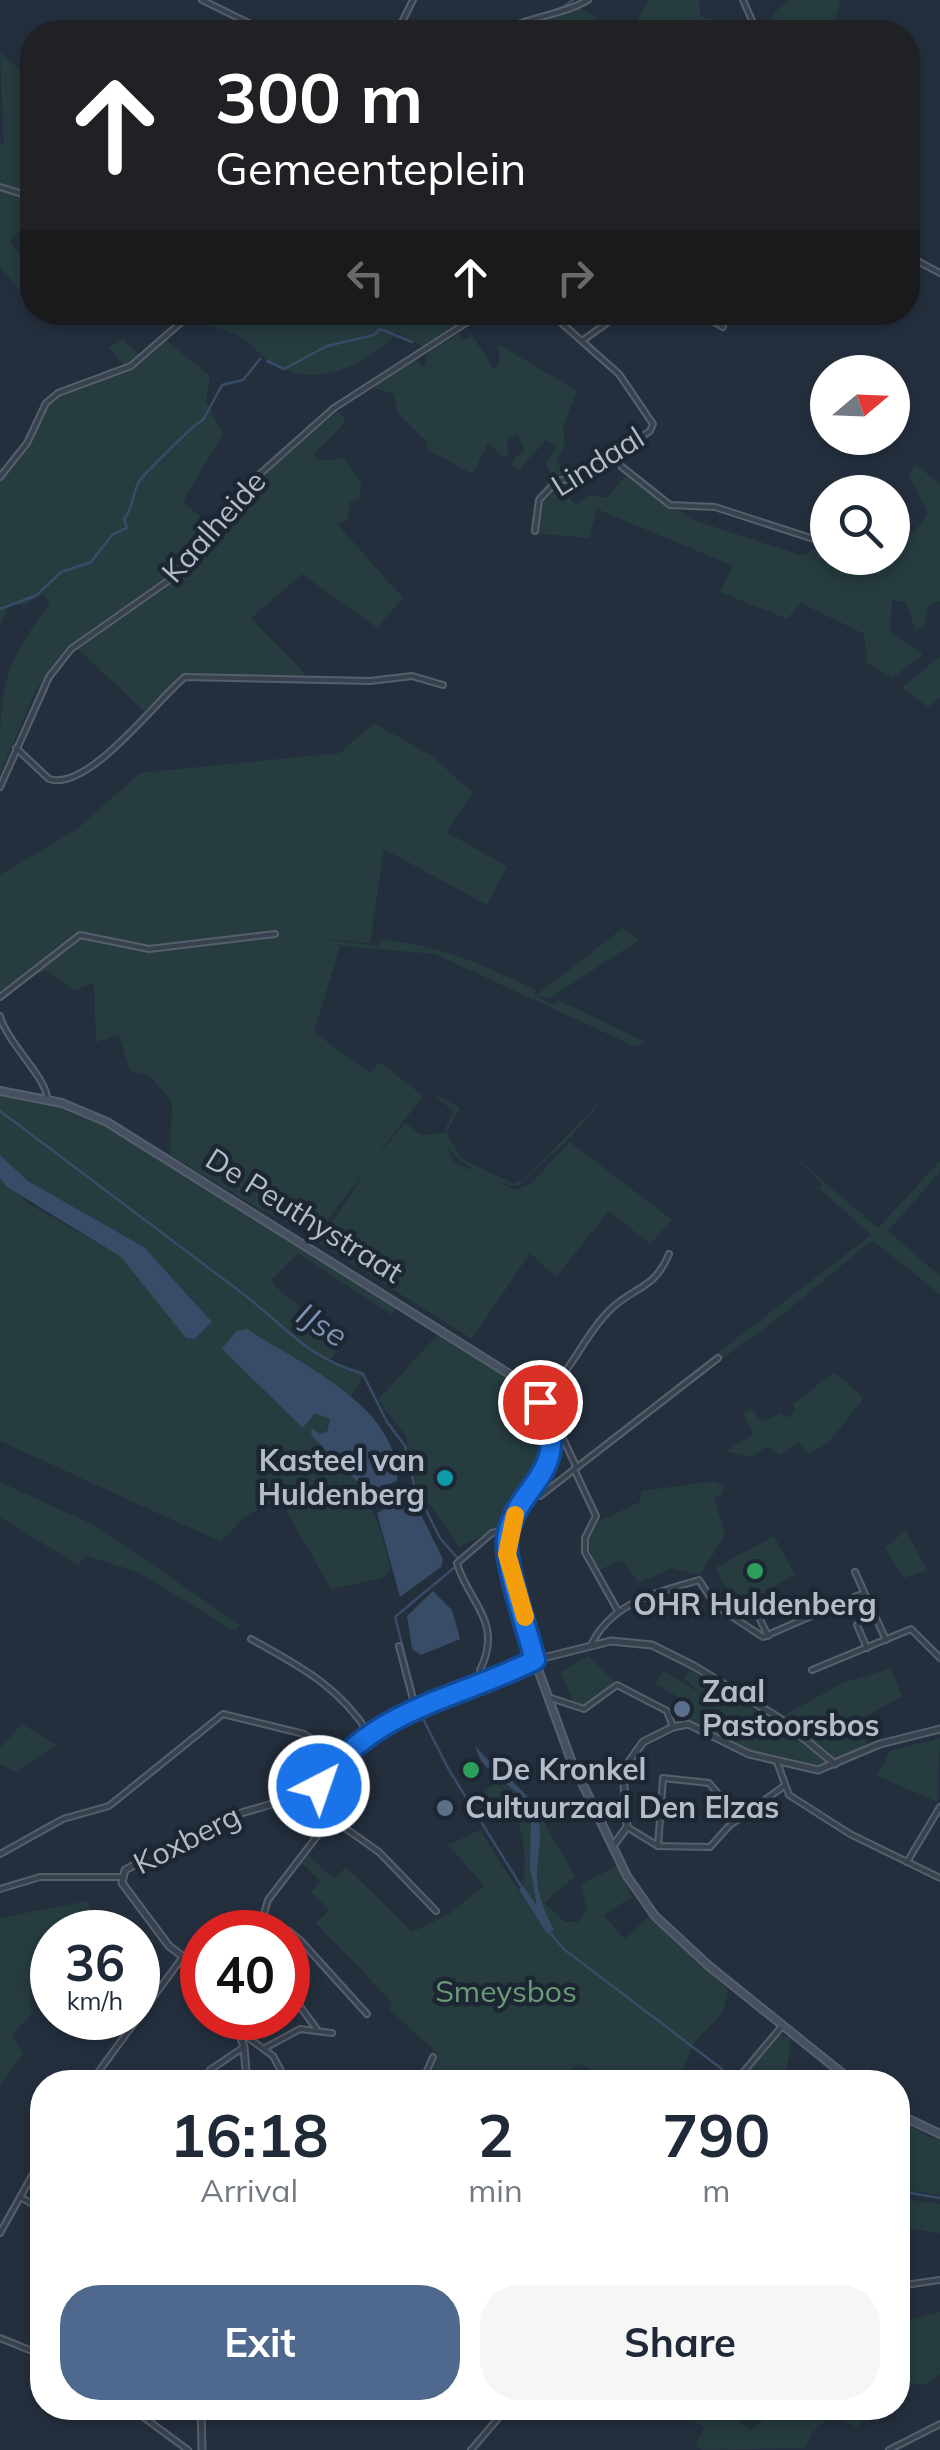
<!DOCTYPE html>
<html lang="en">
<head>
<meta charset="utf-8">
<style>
  :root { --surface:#fff; --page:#f6f6f7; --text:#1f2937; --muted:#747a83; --accent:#4f688e }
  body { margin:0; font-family:Mulish,sans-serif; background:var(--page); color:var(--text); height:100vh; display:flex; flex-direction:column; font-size:38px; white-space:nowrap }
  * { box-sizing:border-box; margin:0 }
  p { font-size:32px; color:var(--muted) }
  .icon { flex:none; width:55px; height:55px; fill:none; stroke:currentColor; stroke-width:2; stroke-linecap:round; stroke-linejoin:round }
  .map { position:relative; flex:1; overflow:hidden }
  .panel { position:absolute; left:30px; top:2070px; width:880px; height:350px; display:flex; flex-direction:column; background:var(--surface); border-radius:40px; box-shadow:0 5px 15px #0003 }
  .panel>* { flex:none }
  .hud { position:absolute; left:20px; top:20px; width:900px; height:305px; border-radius:40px; box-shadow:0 5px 15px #0003; background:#202124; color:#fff; overflow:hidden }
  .needle { width:65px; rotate:71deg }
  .buttons { position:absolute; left:810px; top:355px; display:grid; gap:20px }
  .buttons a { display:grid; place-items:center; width:100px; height:100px; border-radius:50%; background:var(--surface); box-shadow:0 5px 15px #0003; font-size:50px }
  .speed { position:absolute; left:30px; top:1910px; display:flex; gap:20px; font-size:50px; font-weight:700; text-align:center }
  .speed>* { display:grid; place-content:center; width:130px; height:130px; border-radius:50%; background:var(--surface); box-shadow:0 5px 15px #0003; line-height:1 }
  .speed small { font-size:25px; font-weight:400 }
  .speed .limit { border:15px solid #d22; background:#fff; color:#111 }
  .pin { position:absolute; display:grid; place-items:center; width:85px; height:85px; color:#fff; margin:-42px; border:5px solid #fff; border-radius:50%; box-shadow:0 2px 10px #0007 }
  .me { position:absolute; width:110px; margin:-55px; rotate:41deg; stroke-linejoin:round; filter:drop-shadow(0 0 8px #0008) }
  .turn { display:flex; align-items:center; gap:35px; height:210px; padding:0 30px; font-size:45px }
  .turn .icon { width:130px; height:130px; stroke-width:2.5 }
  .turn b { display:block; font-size:70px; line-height:85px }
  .lanes { display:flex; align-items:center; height:95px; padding:0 30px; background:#0003; justify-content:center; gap:50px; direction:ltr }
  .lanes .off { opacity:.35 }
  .eta { display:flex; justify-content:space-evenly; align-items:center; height:170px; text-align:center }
  .eta b { font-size:60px; font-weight:700; line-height:70px }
  .action { display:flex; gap:20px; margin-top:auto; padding:20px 30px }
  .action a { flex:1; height:115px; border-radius:40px; background:var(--accent); color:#fff; font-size:40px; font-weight:700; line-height:115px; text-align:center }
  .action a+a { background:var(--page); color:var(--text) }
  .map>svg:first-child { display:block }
  .green { fill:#263c3f }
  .water { fill:#394c67 }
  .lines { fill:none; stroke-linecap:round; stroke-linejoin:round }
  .stream { stroke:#394c67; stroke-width:2.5 }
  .minor-casing { stroke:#565f6c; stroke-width:8 }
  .tertiary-casing { stroke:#565f6c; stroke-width:9 }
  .secondary-casing { stroke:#565f6c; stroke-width:10 }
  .minor { stroke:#38414e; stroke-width:4 }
  .tertiary { stroke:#38414e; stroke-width:5 }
  .secondary { stroke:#465061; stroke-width:6 }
  .route-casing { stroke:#114b97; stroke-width:25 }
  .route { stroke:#1a73e8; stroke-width:18 }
  .slow { stroke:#f59e0b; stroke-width:18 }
  .culture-dot { fill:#0f9aa8; stroke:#1d2633; stroke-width:4 }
  .leisure-dot { fill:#2e9e5b; stroke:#1d2633; stroke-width:4 }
  .service-dot { fill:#5c6f8a; stroke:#1d2633; stroke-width:4 }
  .labels { text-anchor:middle; stroke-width:9; stroke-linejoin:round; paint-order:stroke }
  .street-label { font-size:30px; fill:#b4bcc9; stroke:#1d2633 }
  .poi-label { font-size:30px; font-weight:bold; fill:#b4bcc9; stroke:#1d2633; text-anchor:start }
  .park-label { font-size:30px; fill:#6b9a76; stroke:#1d2633 }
  .water-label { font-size:32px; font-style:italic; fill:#7c92b1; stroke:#1d2633 }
</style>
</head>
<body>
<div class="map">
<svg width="940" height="2450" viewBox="0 0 940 2450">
  <rect width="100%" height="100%" fill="#242f3e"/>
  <!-- green -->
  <g class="green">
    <path d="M649,0H699L700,16L751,32H630Z"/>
    <path d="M789,0H840L832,32H763L774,13Z"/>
    <path d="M578,7L598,18L604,32H505Z"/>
    <path d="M0,52L32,81V217L10,242L22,259L32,260V281L20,290L0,268V146L4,143Z"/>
    <path d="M190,313H478L425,347L397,333C363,367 314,391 270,362C261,356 254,347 246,341C229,328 207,328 190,313Z"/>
    <path d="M460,333L464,340L472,335L494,370L500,362L498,344L577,391L563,425L565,445L556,461L569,480L576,479L570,499L575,504L591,495L606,498L627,475L693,520L803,556L822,544L827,545L828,558H892L893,547L906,542L928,514L909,476L915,464L940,484V601L928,606L925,623L916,632L906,603L892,600L890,632L923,654L893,678L867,663L864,634L801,603L787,619L720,592L733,566L597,509L589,538L529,533L536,495L552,478L546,462L557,446L546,440L519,470L512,465L514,459L525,451L518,435L507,438L508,455L504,458L488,443L473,474L428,450L427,442L398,413L393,393L370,387L414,359L424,368L428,353Z"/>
    <path d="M123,340L142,358L166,340L210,376L206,401L223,434L183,502L210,525L163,582L64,650L36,690L0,774C0,691 0,670 50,603L43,594L24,605L10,604L0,626V479L20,459L47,410L52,415L43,404L45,398L128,371L109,347Z"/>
    <path d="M338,411L346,421L313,455L319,461L344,458L361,482L359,500L350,502L348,520L337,524L403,598L377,628L302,574L251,618L306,675L184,680L145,712L77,648L164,589L208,543L241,495Z"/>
    <path d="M940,656V697L928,707L902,688Z"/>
    <path d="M374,723L432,756L473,793L446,832L507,866L487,905L384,849L370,943L315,938L378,946L380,940C436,943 485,965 535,990V996L623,928L639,940L550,998L536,996L554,1005L558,1000L646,1042L636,1047L435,954L340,946L314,1032L370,1073L380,1062L423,1096L315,1236L263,1211L170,1155L172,1102L150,1076L130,1071L119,1035L96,1042L94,983L74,990L46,971L0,990V875L77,829L140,773L340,753Z"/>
    <path d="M611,1090L570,1138L518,1186C492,1184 457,1164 445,1143L454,1162L516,1190L530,1184L570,1142L672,1220L650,1244L609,1211L556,1277L530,1253L472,1339L319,1243L366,1170L405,1123L421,1135L444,1133L453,1111L431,1092L460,1108L446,1132L461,1158L514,1184L525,1179Z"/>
    <path d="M0,1095L79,1112L111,1128L397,1307L392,1315L298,1253L272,1279L277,1288L344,1342L329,1361L366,1372L351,1396L247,1329L309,1417L315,1413L331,1419L327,1432L311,1435C364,1483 375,1502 391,1571L382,1578L331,1589L280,1499L245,1516L221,1542L0,1441V1178L28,1203L121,1257L187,1338L196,1339L212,1322L144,1247L28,1181L0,1155Z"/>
    <path d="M790,1152L878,1228L940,1161V1172L888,1231L940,1276V1294L872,1240L776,1320L655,1407L651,1404L871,1235L819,1188L822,1184Z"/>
    <path d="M439,1333C466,1350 501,1365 524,1388C563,1425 538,1486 506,1520C494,1532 473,1539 459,1547L416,1484L405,1435L378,1400Z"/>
    <path d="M834,1372L864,1398L830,1441L810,1454L798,1443L779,1455L768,1446L750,1457L726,1451L753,1434L744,1414L751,1408L762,1422L780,1413L787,1418L795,1411L793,1404Z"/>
    <path d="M716,1481L724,1487L721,1496L714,1497L725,1535L700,1575L672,1568L639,1583L622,1560L597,1571L588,1541L597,1522L640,1502L641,1491Z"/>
    <path d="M0,1482L96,1526L240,1625L234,1631L138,1572L86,1556L78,1565L0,1517Z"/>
    <path d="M906,1530L927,1571L904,1578L885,1548Z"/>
    <path d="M774,1536L795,1575L736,1607L715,1568Z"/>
    <path d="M588,1656L614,1682L582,1708L573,1701L561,1672Z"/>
    <path d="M891,1668L902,1697L857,1720L868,1747L816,1768L750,1750L684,1718L688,1703L656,1684L662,1670L702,1694L684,1679L690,1669L773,1722L840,1684Z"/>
    <path d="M22,1724L56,1745L15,1772L0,1764V1748Z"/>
    <path d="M940,1738L938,1802L877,1776L890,1751Z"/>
    <path d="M495,1774L528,1795L575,1876L544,1903L565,1922H578L587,1910L581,1884L617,1866L632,1897L603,1915L625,1939L649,1916L728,1990L723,2012L693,2044L678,2082H614L580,2064L562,2076L571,2082H429L438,2054L389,2009L392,2002L316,1923L329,1910L311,1892L320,1881L302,1863L308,1855L334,1879L346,1867L412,1932L449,1914L484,1886L448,1845L480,1830L520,1893C530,1857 523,1829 508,1796L484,1809L476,1797L498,1782L506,1794Z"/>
    <path d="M87,1901L100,1932H52V1965C30,1974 28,1991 32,2013L12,2035L23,2054L0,2086V1918Z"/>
    <path d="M776,2034L791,2038L787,2068L798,2082H743L747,2070Z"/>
    <path d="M905,2122L932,2138L940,2137V2195L898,2189V2135L907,2128Z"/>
    <path d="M898,2198L940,2204V2233L898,2227Z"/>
    <path d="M940,2312V2374L929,2383L898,2387V2323Z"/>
    <path d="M677,2408H749L739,2420L751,2431L778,2408H864L869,2414L856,2428L832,2414L813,2432L805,2448L702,2450L696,2446L704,2428Z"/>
  </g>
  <!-- water -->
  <g class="water">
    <path d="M0,1155L28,1181L144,1247L212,1322L195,1339L186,1338L121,1257L7,1187L0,1178Z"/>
    <path d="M247,1329C300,1364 401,1407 397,1481L367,1492L311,1435L312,1428L319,1434L327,1432L330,1419L315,1413L303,1428L222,1349L236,1331Z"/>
    <path d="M405,1497L413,1499L443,1559L441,1567L400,1597L377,1513Z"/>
    <path d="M433,1591L452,1610L460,1639L421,1655L412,1649L407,1616Z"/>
    <path d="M476,1746C494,1771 527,1785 537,1816C544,1838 536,1857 537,1878C538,1897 546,1914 554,1930L547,1934L519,1889L523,1886L537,1906L530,1868L531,1811C519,1785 478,1773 476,1746Z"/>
  </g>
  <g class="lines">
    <!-- stream -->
    <g class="stream">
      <path d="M497,32C521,14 551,18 573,0"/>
      <path d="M267,361L284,369L327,346L374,335L380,329L412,342"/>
      <path d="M0,609L37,595L61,572L91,562L113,534L127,528L124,519C134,507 132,493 139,482C144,474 196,422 203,420L222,385L243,380L260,359"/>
      <path d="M0,1111C79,1171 159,1230 238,1290C287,1326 301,1355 363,1374L387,1422L405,1446L415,1488L440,1538L459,1560"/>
      <path d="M455,1567L395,1617L419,1711L449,1770L521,1886"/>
      <path d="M549,1932L565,1950L739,2082"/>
      <path d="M898,2191L940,2198"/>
    </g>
    <defs>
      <g id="minor">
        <path d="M202,0L267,32"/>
        <path d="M743,0L757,32"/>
        <path d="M397,32L413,0"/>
        <path d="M503,32C530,15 561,16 588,0"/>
        <path d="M0,187L32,197"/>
        <path d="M908,256L940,273"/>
        <path d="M698,312L723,327"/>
        <path d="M582,341L622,312"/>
        <path d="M615,456L622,467L670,505L715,507L823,542"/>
        <path d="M0,477L27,443L46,403L58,393L131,366L193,312"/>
        <path d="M535,531L539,500L557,481L585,476L650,431L653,424L619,374L549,312"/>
        <path d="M16,748L49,779C89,792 157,699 185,677L370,681L412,676L443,685"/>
        <path d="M0,787L49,677L71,649L175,576L243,489L334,408L483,312"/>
        <path d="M0,997L80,935L149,949L275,934"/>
        <path d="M0,1016C7,1043 48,1079 47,1099"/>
        <path d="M558,1428L545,1396C572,1370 586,1332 613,1307C638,1285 654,1289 669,1254"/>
        <path d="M550,1430L558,1428L576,1466"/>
        <path d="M574,1469L596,1516L585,1538V1552L618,1611"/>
        <path d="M529,1495L540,1496L718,1358"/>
        <path d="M855,1572L886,1640"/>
        <path d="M757,1613L768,1636"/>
        <path d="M857,1625L867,1648"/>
        <path d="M251,1639C299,1666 339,1686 369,1734"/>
        <path d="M591,1645C612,1602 656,1593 699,1580L716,1606L763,1637L864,1593"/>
        <path d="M399,1646L415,1707"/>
        <path d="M812,1670L911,1629L940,1658"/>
        <path d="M487,1681L480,1670C504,1621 468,1603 457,1563L492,1533L510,1529"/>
        <path d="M551,1698L584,1709L617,1685L667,1711L673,1727"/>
        <path d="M777,1762L789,1795L850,1834L940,1878"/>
        <path d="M310,1793L331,1818L379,1852L436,1911"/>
        <path d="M627,1827L658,1846L710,1847L729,1826L784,1786"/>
        <path d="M658,1846L663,1778L709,1783L738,1817"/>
        <path d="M0,1854L63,1819L109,1806L223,1714L304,1734L340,1758"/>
        <path d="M907,1862L940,1807"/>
        <path d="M0,1889L40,1877H121"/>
        <path d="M263,1925L289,1931L300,1940L367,2014"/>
        <path d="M252,1932L261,1924L268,1900L331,1818"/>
        <path d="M299,2005L316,2028"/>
        <path d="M239,2031L273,2056L287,2082"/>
        <path d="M265,2048L300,2029L332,2033"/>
        <path d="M91,2082L182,1958"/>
        <path d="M200,2082L210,2070L244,2047"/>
        <path d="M422,2082L433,2057"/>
        <path d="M735,2082L783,2025"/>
        <path d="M20,2197L42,2209"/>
        <path d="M0,2233L42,2158"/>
        <path d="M898,2286L940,2280"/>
        <path d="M0,2338L42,2355"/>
        <path d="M131,2408L188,2450"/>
        <path d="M471,2450L507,2408"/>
        <path d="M889,2450L940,2424"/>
      </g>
      <g id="tertiary">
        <path d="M613,1846L627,1827L623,1770L643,1742L673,1727L688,1724L749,1754L818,1770L880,1744L940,1729"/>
        <path d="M202,1971L169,1946L122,1883L125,1870L224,1818L310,1793L354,1745L421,1704L495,1681L539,1659L611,1641L652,1645L694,1666L779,1718L835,1764"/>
        <path d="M234,2018L244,2047L247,2082"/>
        <path d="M201,2408L202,2450"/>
      </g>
      <g id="secondary">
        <path d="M0,1091L62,1103L107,1122L527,1385L547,1420L550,1453L540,1482L516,1514L507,1554L535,1661L571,1760L627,1876L655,1916L709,1966L853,2082"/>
        <path d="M898,2114L940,2134"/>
      </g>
    </defs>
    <!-- minor casing -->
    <use href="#minor" class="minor-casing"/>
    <!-- tertiary casing -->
    <use href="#tertiary" class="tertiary-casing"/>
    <!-- secondary casing -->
    <use href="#secondary" class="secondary-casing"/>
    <!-- minor -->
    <use href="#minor" class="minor"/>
    <!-- tertiary -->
    <use href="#tertiary" class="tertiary"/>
    <!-- secondary -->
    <use href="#secondary" class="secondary"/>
  </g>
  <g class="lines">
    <defs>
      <path id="route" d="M319,1786C374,1707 456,1700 535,1660C528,1632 504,1564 507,1538C516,1483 575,1473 540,1402"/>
    </defs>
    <!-- route casing -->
    <use href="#route" class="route-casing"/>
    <!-- route -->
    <use href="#route" class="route"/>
    <!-- slow -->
    <path class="slow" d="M515,1515L507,1554L525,1617"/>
  </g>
  <!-- markers -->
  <circle class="culture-dot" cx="445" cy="1478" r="10"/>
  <g class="leisure-dot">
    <circle cx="755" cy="1571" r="10"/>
    <circle cx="471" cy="1770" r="10"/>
  </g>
  <g class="service-dot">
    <circle cx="682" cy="1709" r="10"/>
    <circle cx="445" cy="1808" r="10"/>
  </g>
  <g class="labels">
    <!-- street labels -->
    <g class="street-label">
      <text transform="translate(598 462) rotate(-32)" y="10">Lindaal</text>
      <text transform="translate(214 527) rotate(-48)" y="10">Kaalheide</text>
      <text transform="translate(304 1216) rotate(32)" y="10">De Peuthystraat</text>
      <text transform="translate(187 1840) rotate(-27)" y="10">Koxberg</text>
    </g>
    <!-- poi labels -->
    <g class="poi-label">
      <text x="425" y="1471" text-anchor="end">Kasteel van<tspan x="425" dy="34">Huldenberg</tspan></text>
      <text x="755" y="1615" text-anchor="middle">OHR Huldenberg</text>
      <text x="702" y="1702">Zaal<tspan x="702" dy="34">Pastoorsbos</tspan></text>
      <text x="491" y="1780">De Kronkel</text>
      <text x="465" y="1818">Cultuurzaal Den Elzas</text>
    </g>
    <!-- park labels -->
    <g class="park-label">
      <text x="506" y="2002">Smeysbos</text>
    </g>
    <!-- water labels -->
    <g class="water-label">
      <text transform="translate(322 1325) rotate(32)" y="11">IJse</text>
    </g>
  </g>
</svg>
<div class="buttons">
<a><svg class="needle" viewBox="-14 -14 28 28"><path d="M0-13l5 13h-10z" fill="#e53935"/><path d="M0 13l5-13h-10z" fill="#747a83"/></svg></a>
<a><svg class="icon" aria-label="search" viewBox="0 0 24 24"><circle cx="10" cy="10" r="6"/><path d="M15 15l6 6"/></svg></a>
</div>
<div class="speed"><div>36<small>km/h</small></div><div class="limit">40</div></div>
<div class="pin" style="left:540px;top:1402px;background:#d93025"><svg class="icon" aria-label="arrive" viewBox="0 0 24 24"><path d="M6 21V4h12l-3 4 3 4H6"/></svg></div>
<svg class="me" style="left:319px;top:1786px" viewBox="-20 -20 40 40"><circle r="17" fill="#1a73e8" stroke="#fff" stroke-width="3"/><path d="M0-11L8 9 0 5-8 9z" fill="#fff"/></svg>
<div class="hud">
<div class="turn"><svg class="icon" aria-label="ahead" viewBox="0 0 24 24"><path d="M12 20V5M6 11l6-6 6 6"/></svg><div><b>300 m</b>Gemeenteplein</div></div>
<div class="lanes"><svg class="icon off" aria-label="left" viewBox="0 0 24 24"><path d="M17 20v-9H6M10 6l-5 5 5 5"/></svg><svg class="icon" aria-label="ahead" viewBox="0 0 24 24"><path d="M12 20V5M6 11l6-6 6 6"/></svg><svg class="icon off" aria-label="right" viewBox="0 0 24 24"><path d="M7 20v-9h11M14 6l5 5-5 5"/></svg></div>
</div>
<section class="panel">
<div class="eta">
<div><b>16:18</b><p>Arrival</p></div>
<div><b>2</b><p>min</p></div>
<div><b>790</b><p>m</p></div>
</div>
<div class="action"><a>Exit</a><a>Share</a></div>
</section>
</div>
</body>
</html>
